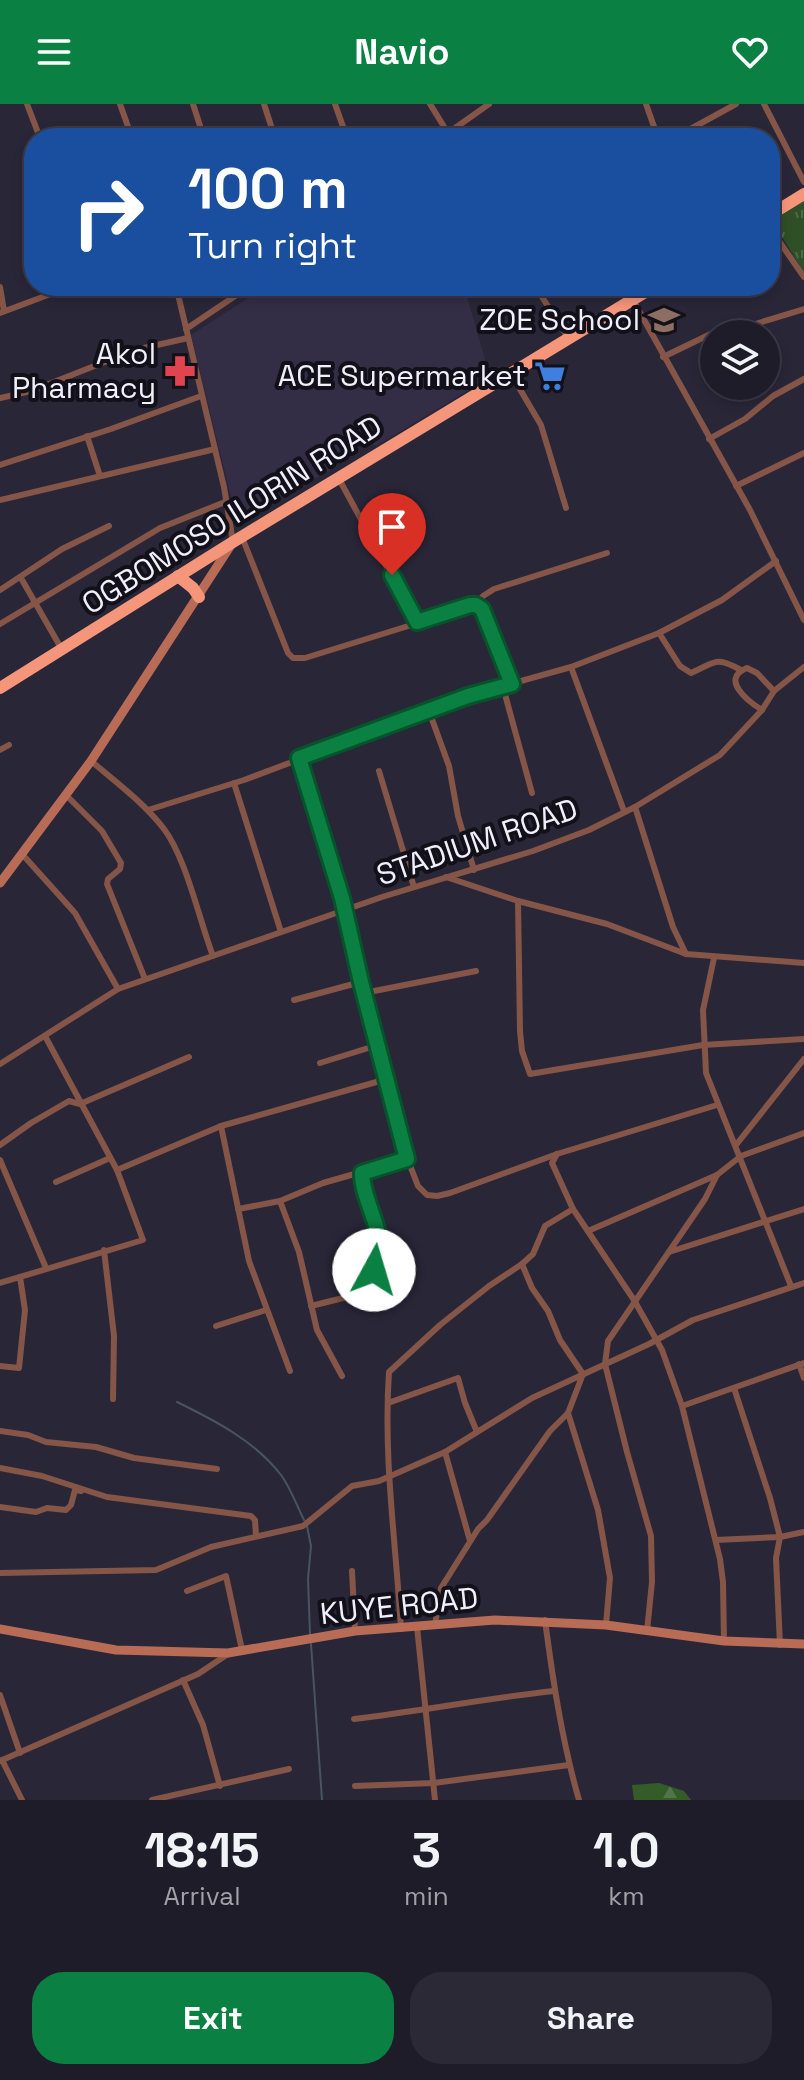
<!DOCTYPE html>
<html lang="en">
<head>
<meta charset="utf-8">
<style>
  :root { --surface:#1f1c2a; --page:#2c2936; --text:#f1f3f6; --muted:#a1a1a8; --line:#3c3a47; --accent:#0b8043 }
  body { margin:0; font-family:"Space Grotesk",sans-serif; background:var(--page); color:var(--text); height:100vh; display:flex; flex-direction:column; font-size:30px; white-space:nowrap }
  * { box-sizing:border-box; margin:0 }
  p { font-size:26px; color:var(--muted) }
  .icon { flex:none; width:44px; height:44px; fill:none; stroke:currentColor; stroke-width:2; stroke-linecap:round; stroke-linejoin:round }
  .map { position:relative; height:1696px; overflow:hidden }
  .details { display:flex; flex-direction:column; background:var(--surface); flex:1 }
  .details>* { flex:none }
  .hud { position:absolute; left:24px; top:24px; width:756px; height:168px; border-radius:32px; box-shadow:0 4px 12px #0003,0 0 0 2px var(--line); background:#1a4fa0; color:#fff; overflow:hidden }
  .tools { position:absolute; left:700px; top:216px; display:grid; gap:16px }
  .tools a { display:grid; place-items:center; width:80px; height:80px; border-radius:50%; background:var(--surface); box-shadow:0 4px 12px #0003,0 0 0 2px var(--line); font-size:40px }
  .pin { position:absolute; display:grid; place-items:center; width:68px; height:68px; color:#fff; margin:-82px -34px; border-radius:50% 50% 50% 0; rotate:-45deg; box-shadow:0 0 8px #0007 }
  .pin .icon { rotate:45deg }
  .me { position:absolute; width:88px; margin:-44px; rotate:6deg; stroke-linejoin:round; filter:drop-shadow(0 0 6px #0008) }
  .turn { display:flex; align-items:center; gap:28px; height:168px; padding:0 32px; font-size:36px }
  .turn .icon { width:104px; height:104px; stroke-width:2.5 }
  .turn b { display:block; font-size:56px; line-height:68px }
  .eta { display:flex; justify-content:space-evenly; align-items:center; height:136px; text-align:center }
  .eta b { font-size:48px; font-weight:600; line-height:56px }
  .cta { display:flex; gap:16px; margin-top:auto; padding:16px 32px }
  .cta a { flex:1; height:92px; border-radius:32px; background:var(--accent); color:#fff; font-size:32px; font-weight:600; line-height:92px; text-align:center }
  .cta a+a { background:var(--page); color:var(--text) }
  header { display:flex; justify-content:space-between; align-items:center; height:104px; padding:0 32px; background:var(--accent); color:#fff; font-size:36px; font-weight:600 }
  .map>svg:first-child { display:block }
  .built { fill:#332e46 }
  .grass { fill:url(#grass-tufts) }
  .forest { fill:url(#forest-firs) }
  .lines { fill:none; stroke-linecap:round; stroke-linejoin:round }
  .stream { stroke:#48555f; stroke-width:2 }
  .street { stroke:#855547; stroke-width:6 }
  .secondary { stroke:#b86c56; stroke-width:9 }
  .highway { stroke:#f5967b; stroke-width:12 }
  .route-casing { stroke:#07532c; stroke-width:20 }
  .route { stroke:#0b8043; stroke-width:14 }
  .labels { text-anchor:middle; stroke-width:8; stroke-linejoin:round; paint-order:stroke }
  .poi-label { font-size:30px; fill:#f1effb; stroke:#121018; text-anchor:end }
  .street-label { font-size:30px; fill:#f1effb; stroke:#121018 }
</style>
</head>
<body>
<header><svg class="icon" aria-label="menu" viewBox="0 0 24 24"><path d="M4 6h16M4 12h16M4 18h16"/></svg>Navio<svg class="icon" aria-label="heart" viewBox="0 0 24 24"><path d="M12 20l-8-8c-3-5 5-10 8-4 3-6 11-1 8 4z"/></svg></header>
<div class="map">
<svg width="804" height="1696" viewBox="0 0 804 1696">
  <defs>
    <pattern id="grass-tufts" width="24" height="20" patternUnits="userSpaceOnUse" patternTransform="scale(2)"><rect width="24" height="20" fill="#2f4f26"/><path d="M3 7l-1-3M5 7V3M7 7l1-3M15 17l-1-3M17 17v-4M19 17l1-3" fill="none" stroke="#4e6946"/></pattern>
    <pattern id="forest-firs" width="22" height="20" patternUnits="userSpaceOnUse" patternTransform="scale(2)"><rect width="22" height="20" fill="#335c28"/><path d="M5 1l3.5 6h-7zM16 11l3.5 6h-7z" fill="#517448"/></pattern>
  </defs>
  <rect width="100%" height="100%" fill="#292638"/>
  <!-- built -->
  <path class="built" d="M267,182H464L490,273L376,342L352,330L333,355L338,362L237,417L191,231Z"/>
  <!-- grass -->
  <path class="grass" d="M804,97V168L772,117Z"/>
  <!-- forest -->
  <path class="forest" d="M659,1679L684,1687L691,1696H634L632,1681Z"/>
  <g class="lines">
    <!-- stream -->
    <g class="stream">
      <path d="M177,1298C214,1316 255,1337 281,1371C290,1383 297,1402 304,1416"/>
      <path d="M307,1422L311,1442L308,1475L310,1530"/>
      <path d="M311,1540L322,1696"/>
    </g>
    <!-- street -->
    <g class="street">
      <path d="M27,0L40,34"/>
      <path d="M120,0L132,34"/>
      <path d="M193,0L204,34"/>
      <path d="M264,0L275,34"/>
      <path d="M335,0L347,34"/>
      <path d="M430,0L451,34"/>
      <path d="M646,0L658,34"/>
      <path d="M764,0L804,78"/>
      <path d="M448,29L489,0"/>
      <path d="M674,34L736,0"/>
      <path d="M770,124L804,173"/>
      <path d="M176,182L224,383L233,438"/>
      <path d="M535,182L569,235"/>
      <path d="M0,183L4,207"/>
      <path d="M487,186L497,182"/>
      <path d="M633,196L750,406L804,516"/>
      <path d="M0,209L72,182"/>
      <path d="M186,225L250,182"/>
      <path d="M663,253L723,224L735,221L749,222L804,205"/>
      <path d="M511,270L541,321L566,404"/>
      <path d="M0,294L31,287L135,246L188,234"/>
      <path d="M87,332L100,372"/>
      <path d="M709,335L745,315L773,292L804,275"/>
      <path d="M0,361L111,325L201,292"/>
      <path d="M339,375L417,518"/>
      <path d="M736,382L804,349"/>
      <path d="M0,396L215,345"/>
      <path d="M242,433L288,549L293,554H305L476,501"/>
      <path d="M21,474L61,544"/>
      <path d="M0,486L62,445L109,422"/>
      <path d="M476,501L483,492L494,485L607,449"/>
      <path d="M476,501L485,511L512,580"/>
      <path d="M0,520L160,424L225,398"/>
      <path d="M659,529L680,562L691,569C716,558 715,552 741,566"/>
      <path d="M571,563L624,707"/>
      <path d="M503,583L532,689"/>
      <path d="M762,606C749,598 719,575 747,564L757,569L774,587"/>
      <path d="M429,607L449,662L458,712L474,766"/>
      <path d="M0,646L9,641"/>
      <path d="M299,654L342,794L361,878L406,1051L418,1082L427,1091L437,1092L450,1089L557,1050L717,1001"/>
      <path d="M91,657C116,678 144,699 164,725C186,754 199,815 213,852"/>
      <path d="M379,667L414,783"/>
      <path d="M234,679L281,828"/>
      <path d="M66,691L102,727L121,759L120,765L108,775L107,780L145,875"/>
      <path d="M635,703L673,823L686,850"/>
      <path d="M148,706L244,676L468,592L571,563L659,529L722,496L776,457"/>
      <path d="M22,750L75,809L118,885"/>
      <path d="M446,773L518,797L607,820L686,850L804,859"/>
      <path d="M518,797L520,927L522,947L530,970L703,941L804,935"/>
      <path d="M714,854L703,906L706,969L791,1182"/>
      <path d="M364,889L476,867"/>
      <path d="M294,896L361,878"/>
      <path d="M320,959L378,941"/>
      <path d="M0,960L118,885L382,793L533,747L589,726L635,703L720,651L762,606L774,587L804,563"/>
      <path d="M221,1022L249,1157L290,1267"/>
      <path d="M0,1041L31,1019L69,997L80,1000L189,953"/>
      <path d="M736,1041L804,955"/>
      <path d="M557,1050L552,1059L573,1105L634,1196L662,1246L682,1302L720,1455L723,1478L724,1537"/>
      <path d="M0,1056L46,1164"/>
      <path d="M117,1066L221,1022L387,975"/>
      <path d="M56,1078L110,1054"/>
      <path d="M280,1097L299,1148L317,1226L342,1272"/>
      <path d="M238,1105L280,1097L323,1079L407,1055"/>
      <path d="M588,1127L717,1071L741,1052L804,1029"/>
      <path d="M104,1146L114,1232L113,1295"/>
      <path d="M669,1148L804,1105"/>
      <path d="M0,1179L143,1136L117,1066L45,932"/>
      <path d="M311,1202L347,1193V1171L370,1169L379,1159C384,1126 362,1101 362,1069"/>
      <path d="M216,1222L266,1206"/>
      <path d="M799,1260L804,1274"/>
      <path d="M0,1262L19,1264L25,1206L20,1173"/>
      <path d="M734,1284L770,1394L780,1433L776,1454L780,1541"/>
      <path d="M388,1299L458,1274L465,1299L477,1328"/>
      <path d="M682,1302L804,1259"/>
      <path d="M568,1309L598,1406L610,1474L606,1521"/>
      <path d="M0,1327L28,1331L46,1338L96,1343L134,1354L217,1365"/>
      <path d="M445,1348L470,1437"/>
      <path d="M0,1364L42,1372L107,1393L251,1412L255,1416L256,1432"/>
      <path d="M0,1403L36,1408L47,1404L66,1406L71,1401L75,1386L81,1387"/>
      <path d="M716,1436L780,1433L804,1428"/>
      <path d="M352,1467L355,1527"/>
      <path d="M0,1469L156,1466L211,1443L303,1422L352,1382L379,1377L445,1348L532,1294L649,1240L693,1216L804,1179"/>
      <path d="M187,1487L226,1472L242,1546"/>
      <path d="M545,1516C553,1577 562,1637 579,1696"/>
      <path d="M435,1521L441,1484L478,1425L487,1416L550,1327L568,1309L583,1270L560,1236L548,1207L532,1184L522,1160"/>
      <path d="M417,1523L435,1696"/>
      <path d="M401,1525C396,1439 383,1354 389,1268L440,1221L489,1182L522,1160L533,1150L545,1122L573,1105"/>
      <path d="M647,1527L652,1478L651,1432L627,1348L605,1260L608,1237L705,1095L717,1071"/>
      <path d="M183,1576L203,1621L220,1682"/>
      <path d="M0,1591L20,1649"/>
      <path d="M354,1615C422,1607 487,1594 554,1587"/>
      <path d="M2,1656L22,1696"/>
      <path d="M0,1657L198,1570L228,1550"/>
      <path d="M355,1682L434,1679L569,1661"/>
      <path d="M152,1696L289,1665"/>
    </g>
    <!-- secondary -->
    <g class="secondary">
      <path d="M0,779L91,657L231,441"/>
      <path d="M0,1525L116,1546L228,1549L355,1527L495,1516L606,1521L724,1537L804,1540"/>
    </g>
    <!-- highway -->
    <g class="highway">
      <path d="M770,111L804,90"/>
      <path d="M178,472L193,484L199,493"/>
      <path d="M0,584L233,438L655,182"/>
    </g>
  </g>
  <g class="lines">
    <defs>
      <path id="route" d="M374,1166C393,1137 362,1101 362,1069L407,1055L361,878L342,794L299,654L468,592L512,580L482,505L476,501H470L417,518L392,471"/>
    </defs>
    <!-- route casing -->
    <use href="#route" class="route-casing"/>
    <!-- route -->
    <use href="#route" class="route"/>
  </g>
  <!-- icons -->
  <defs>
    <symbol id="school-bare" viewBox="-9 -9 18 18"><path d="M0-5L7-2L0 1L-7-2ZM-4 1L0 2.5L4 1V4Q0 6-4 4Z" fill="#8d6e63" stroke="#121018" stroke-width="2.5" paint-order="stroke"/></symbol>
    <symbol id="pharmacy-bare" viewBox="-9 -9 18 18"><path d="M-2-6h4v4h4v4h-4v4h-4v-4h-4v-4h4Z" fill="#e0444e" stroke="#121018" stroke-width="2.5" paint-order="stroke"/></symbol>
    <symbol id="supermarket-bare" viewBox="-9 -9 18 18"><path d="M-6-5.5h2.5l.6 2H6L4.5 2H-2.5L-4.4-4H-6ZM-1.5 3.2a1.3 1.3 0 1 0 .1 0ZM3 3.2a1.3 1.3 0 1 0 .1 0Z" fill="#3f7fe0" stroke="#121018" stroke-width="2.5" paint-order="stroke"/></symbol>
  </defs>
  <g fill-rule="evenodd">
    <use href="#school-bare" x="642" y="194" width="44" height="44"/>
    <use href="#pharmacy-bare" x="158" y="245" width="44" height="44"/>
    <use href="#supermarket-bare" x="528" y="250" width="44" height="44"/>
  </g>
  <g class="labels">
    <!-- poi labels -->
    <g class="poi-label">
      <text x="640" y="226">ZOE School</text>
      <text x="156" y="260">Akol<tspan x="156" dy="34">Pharmacy</tspan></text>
      <text x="526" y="282">ACE Supermarket</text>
    </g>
    <!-- street labels -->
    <g class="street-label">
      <text transform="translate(232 411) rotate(-32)" y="10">OGBOMOSO ILORIN ROAD</text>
      <text transform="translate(477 738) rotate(-19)" y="10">STADIUM ROAD</text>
      <text transform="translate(399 1502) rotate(-6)" y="10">KUYE ROAD</text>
    </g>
  </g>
</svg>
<div class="tools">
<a><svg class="icon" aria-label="layers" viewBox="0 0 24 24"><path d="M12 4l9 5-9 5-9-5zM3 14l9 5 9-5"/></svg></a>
</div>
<div class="pin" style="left:392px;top:471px;background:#d93025"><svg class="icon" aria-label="arrive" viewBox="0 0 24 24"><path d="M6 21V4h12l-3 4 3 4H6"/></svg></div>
<svg class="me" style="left:374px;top:1166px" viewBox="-20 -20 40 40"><circle r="19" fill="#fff"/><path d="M0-13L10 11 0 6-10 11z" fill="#0b8043"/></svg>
<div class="hud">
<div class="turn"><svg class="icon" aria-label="right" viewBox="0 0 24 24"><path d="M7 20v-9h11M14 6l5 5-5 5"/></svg><div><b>100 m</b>Turn right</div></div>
</div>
</div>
<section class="details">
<div class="eta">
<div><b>18:15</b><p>Arrival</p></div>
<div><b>3</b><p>min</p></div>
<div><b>1.0</b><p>km</p></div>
</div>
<div class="cta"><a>Exit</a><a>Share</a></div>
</section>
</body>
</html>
